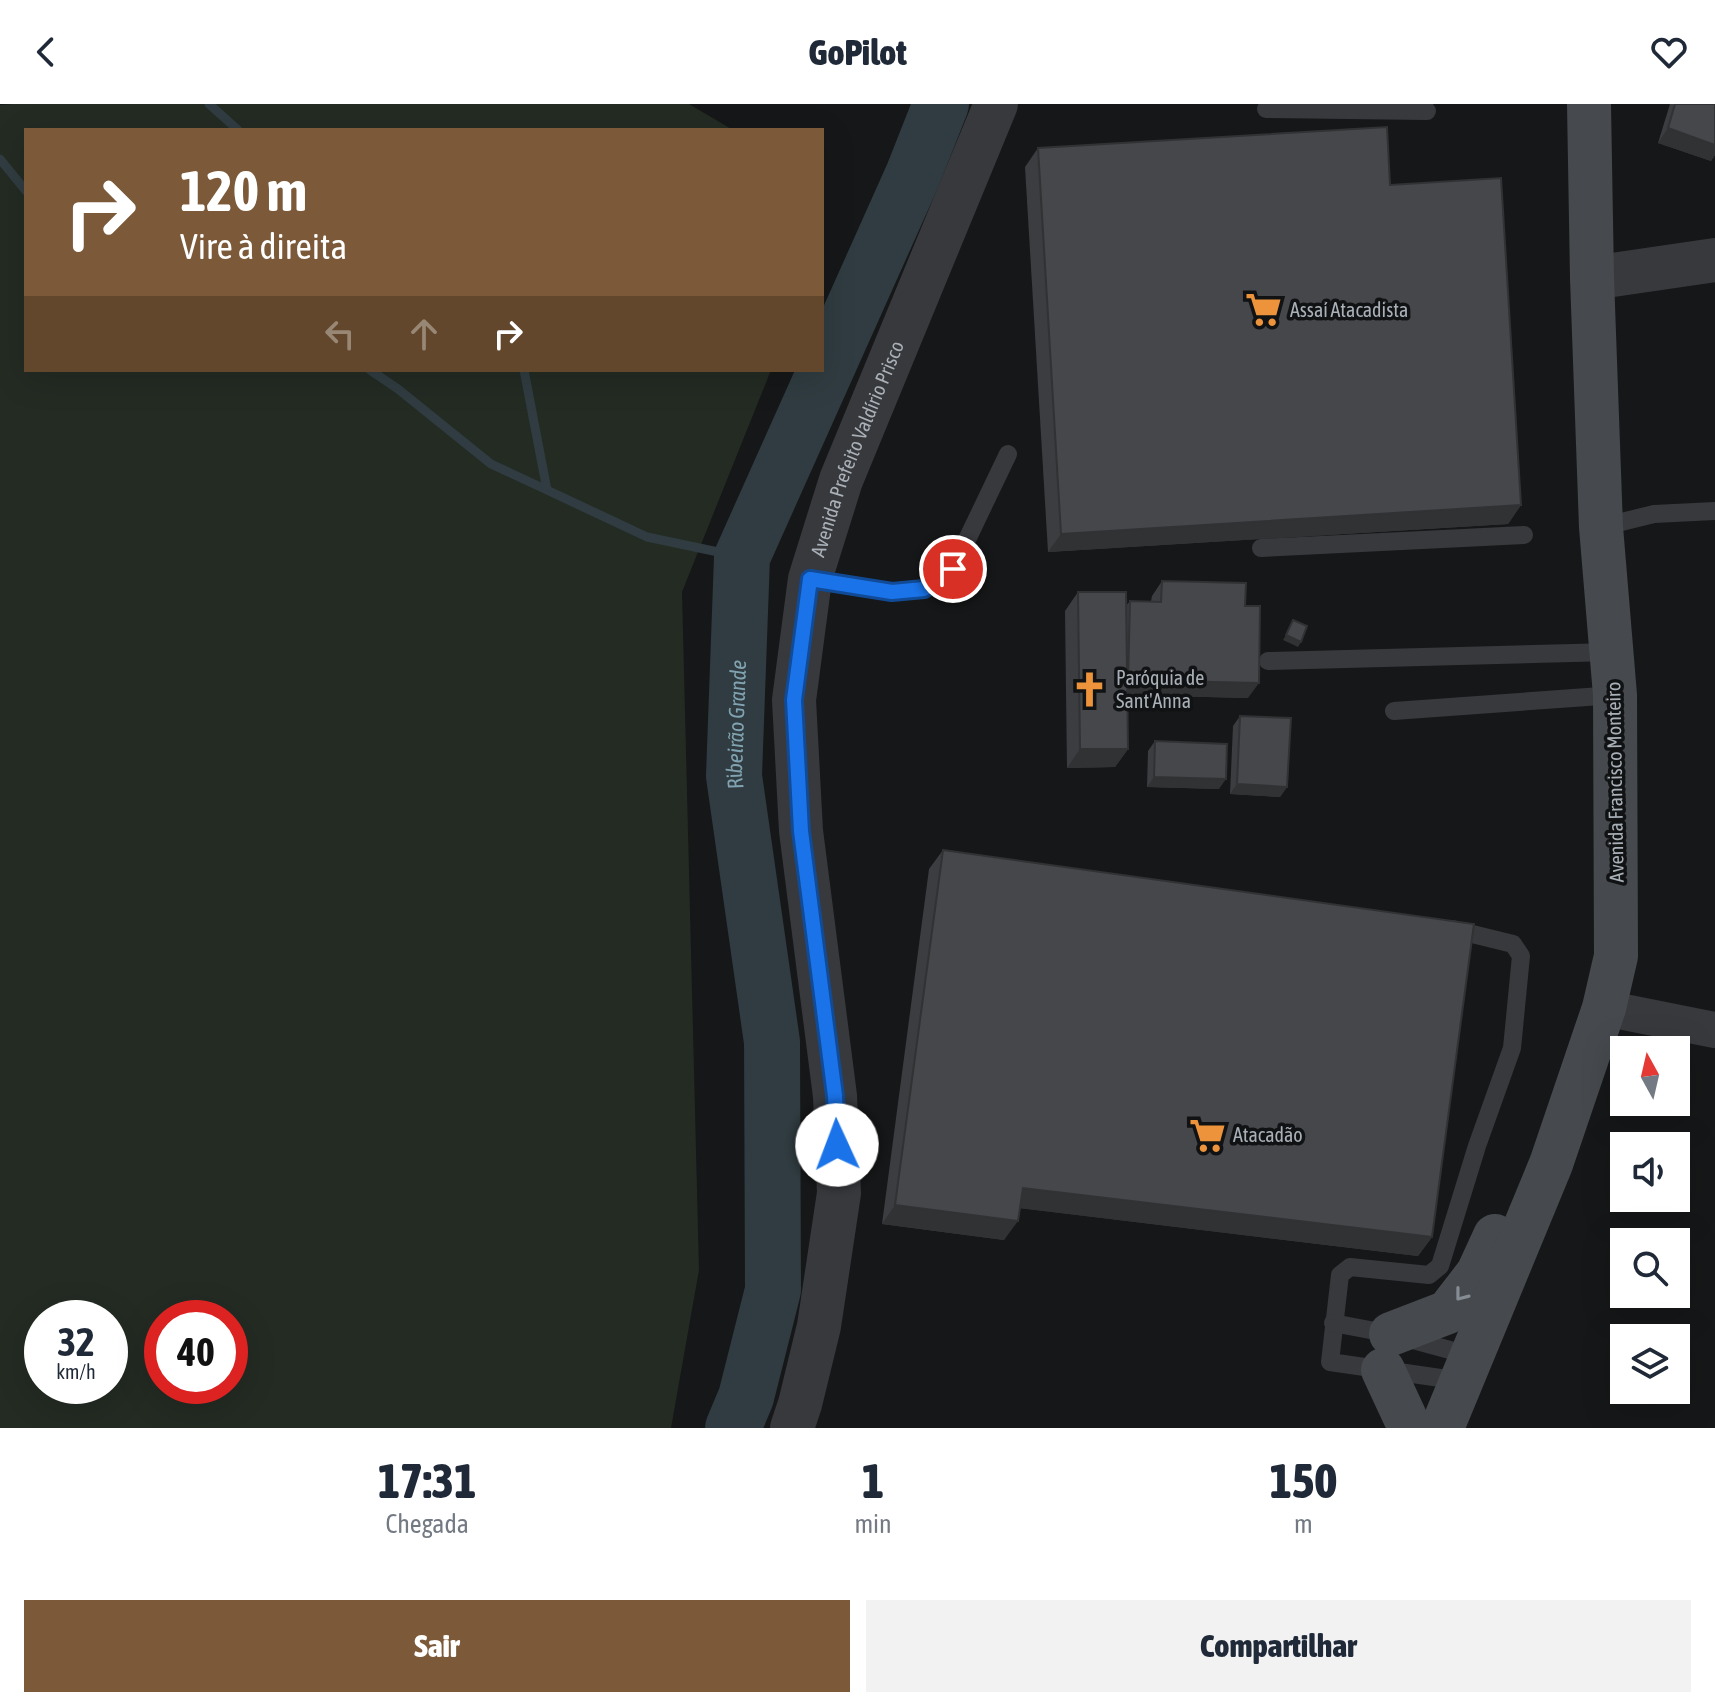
<!DOCTYPE html>
<html lang="pt">
<head>
<meta charset="utf-8">
<style>
  :root { --surface:#fff; --page:#f2f2f3; --text:#1f2937; --muted:#747a83; --accent:#7b5939 }
  body { margin:0; font-family:"Asap Condensed",sans-serif; background:var(--page); color:var(--text); height:100vh; display:flex; flex-direction:column; font-size:30px; white-space:nowrap }
  * { box-sizing:border-box; margin:0 }
  p { font-size:26px; color:var(--muted) }
  .icon { flex:none; width:44px; height:44px; fill:none; stroke:currentColor; stroke-width:2; stroke-linecap:round; stroke-linejoin:round }
  .map { position:relative; height:1324px; overflow:hidden }
  .sheet { display:flex; flex-direction:column; background:var(--surface); flex:1 }
  .sheet>* { flex:none }
  .hud { position:absolute; left:24px; top:24px; width:800px; height:244px; border-radius:0px; box-shadow:0 8px 32px #0002; background:#7b5939; color:#fff; overflow:hidden }
  .needle { width:52px; rotate:352deg }
  .buttons { position:absolute; left:1610px; top:932px; display:grid; gap:16px }
  .buttons a { display:grid; place-items:center; width:80px; height:80px; border-radius:0px; background:var(--surface); box-shadow:0 8px 32px #0002; font-size:40px }
  .speed { position:absolute; left:24px; top:1196px; display:flex; gap:16px; font-size:40px; font-weight:700; text-align:center }
  .speed>* { display:grid; place-content:center; width:104px; height:104px; border-radius:50%; background:var(--surface); box-shadow:0 8px 32px #0002; line-height:1 }
  .speed small { font-size:20px; font-weight:400 }
  .speed .limit { border:12px solid #d22; background:#fff; color:#111 }
  .pin { position:absolute; display:grid; place-items:center; width:68px; height:68px; color:#fff; margin:-34px; border:4px solid #fff; border-radius:50%; box-shadow:0 2px 8px #0007 }
  .me { position:absolute; width:88px; margin:-44px; rotate:358deg; stroke-linejoin:round; filter:drop-shadow(0 0 6px #0008) }
  .turn { display:flex; align-items:center; gap:28px; height:168px; padding:0 24px; font-size:36px }
  .turn .icon { width:104px; height:104px; stroke-width:2.5 }
  .turn b { display:block; font-size:56px; line-height:68px }
  .lanes { display:flex; align-items:center; height:76px; padding:0 24px; background:#0003; justify-content:center; gap:40px; direction:ltr }
  .lanes .off { opacity:.35 }
  .eta { display:flex; justify-content:space-evenly; align-items:center; height:136px; text-align:center }
  .eta b { font-size:48px; font-weight:800; line-height:56px }
  .cta { display:flex; gap:16px; margin-top:auto; padding:16px 24px }
  .cta a { flex:1; height:92px; border-radius:0px; background:var(--accent); color:#fff; font-size:32px; font-weight:800; line-height:92px; text-align:center }
  .cta a+a { background:var(--page); color:var(--text) }
  header { display:flex; justify-content:space-between; align-items:center; height:104px; padding:0 24px; background:var(--surface); font-size:36px; font-weight:800 }
  .map>svg:first-child { display:block }
  .green { fill:#232b23; fill-rule:evenodd }
  .lines { fill:none; stroke-linecap:round; stroke-linejoin:round }
  .stream { stroke:#303c41; stroke-width:9 }
  .river { stroke:#303c41; stroke-width:56 }
  .service { stroke:#38393d; stroke-width:18 }
  .minor { stroke:#38393d; stroke-width:36 }
  .tertiary { stroke:#38393d; stroke-width:44 }
  .secondary { stroke:#46494d; stroke-width:44 }
  .wall { fill:#3b3d40 }
  .shaded-wall { fill:#303234 }
  .building { fill:#45474b; stroke:#303234; stroke-width:2 }
  .oneway { stroke:#868c93 }
  .route-casing { stroke:#114b97; stroke-width:20 }
  .route { stroke:#1a73e8; stroke-width:14 }
  .labels { text-anchor:middle; stroke-width:7; stroke-linejoin:round; paint-order:stroke }
  .poi-label { font-size:20px; fill:#a9b0b8; stroke:#111213; text-anchor:start }
  .street-label { font-size:20px; fill:#a9b0b8; stroke:#111213 }
  .water-label { font-size:22px; font-style:italic; fill:#81a3b1; stroke:#111213 }
</style>
</head>
<body>
<header><svg class="icon" aria-label="back" viewBox="0 0 24 24"><path d="M15 5l-7 7 7 7"/></svg>GoPilot<svg class="icon" aria-label="heart" viewBox="0 0 24 24"><path d="M12 20l-8-8c-3-5 5-10 8-4 3-6 11-1 8 4z"/></svg></header>
<div class="map">
<svg width="1715" height="1324" viewBox="0 0 1715 1324">
  <rect width="100%" height="100%" fill="#161718"/>
  <!-- green -->
  <path class="green" d="M12,0H689L733,26H26V266H771L682,488L699,1166L671,1324H0V1ZM42,1214H110V1282H42ZM162,1214H230V1282H162Z"/>
  <g class="lines">
    <!-- stream -->
    <g class="stream">
      <path d="M209,0L238,26"/>
      <path d="M0,55L26,87"/>
      <path d="M370,266L398,285L491,360L547,386"/>
      <path d="M524,266L547,386L647,433L742,453"/>
    </g>
    <!-- river -->
    <path class="river" id="s1" d="M733,1324L746,1293L773,1186L772,938L734,672L742,453L913,71L941,0"/>
    <!-- service -->
    <g class="service">
      <path d="M1266,5L1427,7"/>
      <path d="M1601,423L1654,410L1715,407"/>
      <path d="M1261,444L1524,431"/>
      <path d="M810,475L892,488L924,485L953,465L1008,350"/>
      <path d="M1268,557L1612,548"/>
      <path d="M1394,607L1615,591"/>
      <path d="M1452,825L1513,840L1521,852L1512,944L1477,1042L1440,1162L1429,1171L1350,1163L1340,1171L1330,1258L1461,1277"/>
      <path d="M1333,1219L1391,1230L1472,1252"/>
    </g>
    <!-- minor -->
    <path class="minor" d="M1604,904L1715,926"/>
    <!-- tertiary -->
    <g class="tertiary">
      <path d="M1592,174L1715,156"/>
      <path id="s2" d="M792,1324L800,1300L819,1222L839,1089L835,992L801,727L794,596L810,475L841,376L996,0"/>
    </g>
    <!-- secondary -->
    <g class="secondary">
      <path d="M1391,1230L1448,1208L1478,1169L1495,1132"/>
      <path d="M1383,1266L1410,1324"/>
      <path d="M1442,1324L1551,1060L1604,904L1616,852L1615,591L1601,423L1592,174L1589,0"/>
    </g>
  </g>
  <!-- wall -->
  <g class="wall">
    <path d="M1670,0H1715V51L1711,57L1658,39Z"/>
    <path d="M1038,44L1390,81L1521,401L1508,420L1048,448L1025,63Z"/>
    <path d="M1162,477L1245,502L1248,594L1127,591L1128,645L1115,663L1067,664L1065,507L1078,488L1126,502L1130,497H1151L1152,492Z"/>
    <path d="M1240,612L1287,683L1280,693L1230,690L1233,622Z"/>
    <path d="M1155,637L1219,685L1147,683L1148,647Z"/>
    <path d="M943,746L1432,1133L1418,1152L1020,1104L1004,1136L882,1120L929,765Z"/>
  </g>
  <!-- shaded-wall -->
  <g class="shaded-wall">
    <path d="M1668,24L1715,41V51L1711,57L1658,39Z"/>
    <path d="M1521,401L1508,420L1048,448L1061,430Z"/>
    <path d="M1286,531L1301,538L1298,543L1283,536Z"/>
    <path d="M1128,576L1259,579L1248,594L1118,591Z"/>
    <path d="M1080,645H1128L1115,663L1067,664Z"/>
    <path d="M1154,673L1226,675L1219,685L1147,683Z"/>
    <path d="M1237,680L1287,683L1280,693L1230,690Z"/>
    <path d="M1023,1084L1432,1133L1418,1152L1010,1103Z"/>
    <path d="M895,1101L1018,1117L1004,1136L882,1120Z"/>
  </g>
  <!-- building -->
  <g class="building">
    <path d="M1675,0H1715V41L1668,24Z"/>
    <path d="M1387,23L1390,81L1501,74L1521,401L1061,430L1038,44Z"/>
    <path d="M1162,477L1246,479L1245,502H1260L1259,579L1128,576L1130,497L1161,498Z"/>
    <path d="M1078,488H1126L1128,645H1080Z"/>
    <path d="M1293,516L1307,522L1301,538L1286,531Z"/>
    <path d="M1240,612L1291,614L1287,683L1237,680Z"/>
    <path d="M1155,637L1227,640L1226,675L1154,673Z"/>
    <path d="M943,746L1474,820L1432,1133L1023,1084L1018,1117L895,1101Z"/>
  </g>
  <!-- one-way arrows -->
  <defs><path id="oneway-chevron" d="M-2-3.5L2.5 0L-2 3.5" fill="none" stroke-width="1.6" stroke-linecap="round" stroke-linejoin="round" transform="scale(2)"/></defs>
  <use class="oneway" href="#oneway-chevron" transform="translate(1461 1191) rotate(128)"/>
  <g class="lines">
    <defs>
      <path id="route" d="M837,1041L835,992L801,727L794,596L810,475L892,488L924,485L953,465"/>
    </defs>
    <!-- route casing -->
    <use href="#route" class="route-casing"/>
    <!-- route -->
    <use href="#route" class="route"/>
  </g>
  <!-- icons -->
  <defs>
    <symbol id="supermarket-bare" viewBox="-9 -9 18 18"><path d="M-6-5.5h2.5l.6 2H6L4.5 2H-2.5L-4.4-4H-6ZM-1.5 3.2a1.3 1.3 0 1 0 .1 0ZM3 3.2a1.3 1.3 0 1 0 .1 0Z" fill="#ec933b" stroke="#111213" stroke-width="2.5" paint-order="stroke"/></symbol>
    <symbol id="church-bare" viewBox="-9 -9 18 18"><path d="M-1.2-6h2.4v3.5h3.3v2.4h-3.3V6h-2.4V-.1h-3.3v-2.4h3.3Z" fill="#ec933b" stroke="#111213" stroke-width="2.5" paint-order="stroke"/></symbol>
  </defs>
  <g fill-rule="evenodd">
    <use href="#supermarket-bare" x="1238" y="180" width="51" height="51"/>
    <use href="#church-bare" x="1064" y="560" width="51" height="51"/>
    <use href="#supermarket-bare" x="1182" y="1006" width="51" height="51"/>
  </g>
  <g class="labels">
    <!-- poi labels -->
    <g class="poi-label">
      <text x="1290" y="213">Assaí Atacadista</text>
      <text x="1116" y="581">Paróquia de<tspan x="1116" dy="23">Sant'Anna</tspan></text>
      <text x="1233" y="1038">Atacadão</text>
    </g>
    <!-- street labels -->
    <g class="street-label">
      <text dy="7" stroke="none"><textPath href="#s2" startOffset="996">Avenida Prefeito Valdírio Prisco</textPath></text>
      <text transform="translate(1615 678) rotate(-91)" y="7">Avenida Francisco Monteiro</text>
    </g>
    <!-- water labels -->
    <g class="water-label">
      <text dy="8" stroke="none"><textPath href="#s1" startOffset="712">Ribeirão Grande</textPath></text>
    </g>
  </g>
</svg>
<div class="buttons">
<a><svg class="needle" viewBox="-14 -14 28 28"><path d="M0-13l5 13h-10z" fill="#e53935"/><path d="M0 13l5-13h-10z" fill="#747a83"/></svg></a>
<a><svg class="icon" aria-label="sound" viewBox="0 0 24 24"><path d="M4 9h4l5-4v14l-5-4H4zM17 9q2 3 0 6"/></svg></a>
<a><svg class="icon" aria-label="search" viewBox="0 0 24 24"><circle cx="10" cy="10" r="6"/><path d="M15 15l6 6"/></svg></a>
<a><svg class="icon" aria-label="layers" viewBox="0 0 24 24"><path d="M12 4l9 5-9 5-9-5zM3 14l9 5 9-5"/></svg></a>
</div>
<div class="speed"><div>32<small>km/h</small></div><div class="limit">40</div></div>
<div class="pin" style="left:953px;top:465px;background:#d93025"><svg class="icon" aria-label="arrive" viewBox="0 0 24 24"><path d="M6 21V4h12l-3 4 3 4H6"/></svg></div>
<svg class="me" style="left:837px;top:1041px" viewBox="-20 -20 40 40"><circle r="19" fill="#fff"/><path d="M0-13L10 11 0 6-10 11z" fill="#1a73e8"/></svg>
<div class="hud">
<div class="turn"><svg class="icon" aria-label="right" viewBox="0 0 24 24"><path d="M7 20v-9h11M14 6l5 5-5 5"/></svg><div><b>120 m</b>Vire à direita</div></div>
<div class="lanes"><svg class="icon off" aria-label="left" viewBox="0 0 24 24"><path d="M17 20v-9H6M10 6l-5 5 5 5"/></svg><svg class="icon off" aria-label="ahead" viewBox="0 0 24 24"><path d="M12 20V5M6 11l6-6 6 6"/></svg><svg class="icon" aria-label="right" viewBox="0 0 24 24"><path d="M7 20v-9h11M14 6l5 5-5 5"/></svg></div>
</div>
</div>
<section class="sheet">
<div class="eta">
<div><b>17:31</b><p>Chegada</p></div>
<div><b>1</b><p>min</p></div>
<div><b>150</b><p>m</p></div>
</div>
<div class="cta"><a>Sair</a><a>Compartilhar</a></div>
</section>
</body>
</html>
